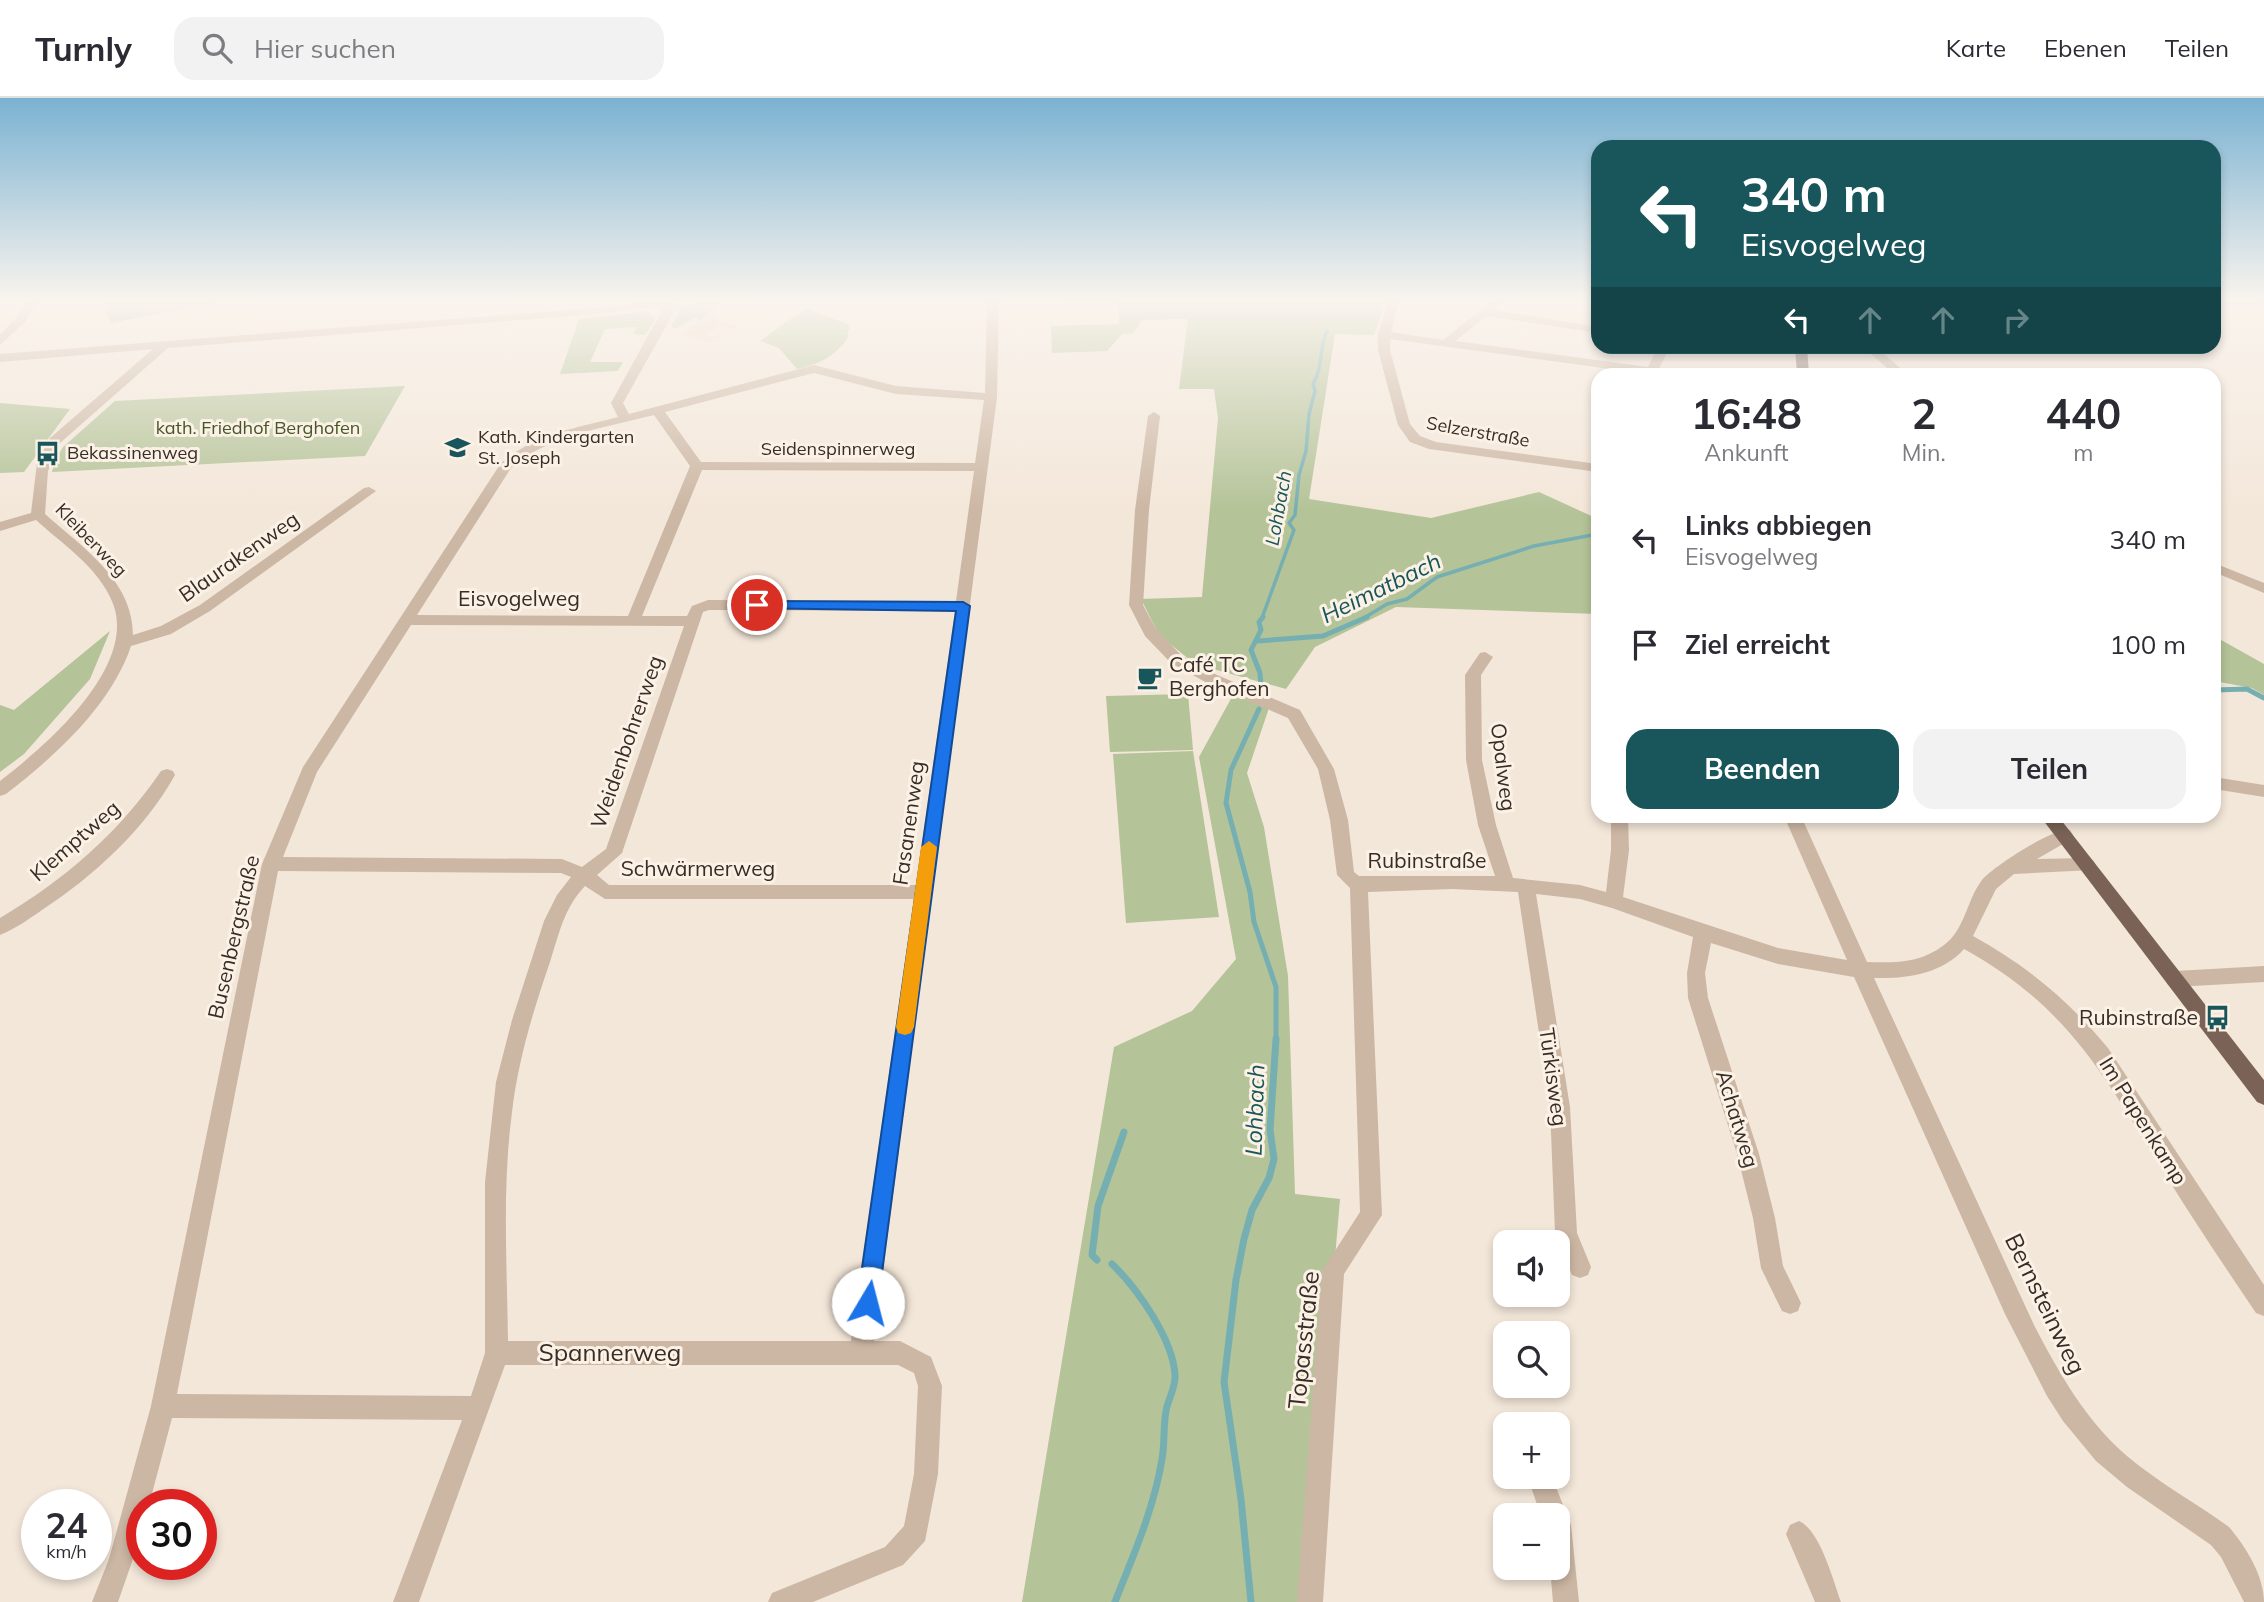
<!DOCTYPE html>
<html lang="de">
<head>
<meta charset="utf-8">
<style>
  :root { --surface:#fff; --page:#f2f2f3; --text:#2b2b33; --muted:#7c7c81; --line:#e1e1e2; --accent:#19565b }
  body { margin:0; font-family:Mulish,sans-serif; background:var(--page); color:var(--text); height:100vh; display:flex; flex-direction:column; font-size:26px; white-space:nowrap }
  * { box-sizing:border-box; margin:0 }
  p { font-size:23px; color:var(--muted) }
  .icon { flex:none; width:38px; height:38px; fill:none; stroke:currentColor; stroke-width:2; stroke-linecap:round; stroke-linejoin:round }
  .map { position:relative; flex:1; overflow:hidden }
  .drawer { position:absolute; left:1591px; top:270px; width:630px; height:455px; display:flex; flex-direction:column; background:var(--surface); border-radius:21px; box-shadow:0 4px 10px #0003 }
  .drawer>* { flex:none }
  .hud { position:absolute; left:1591px; top:42px; width:630px; height:214px; border-radius:21px; box-shadow:0 4px 10px #0003; background:#19565b; color:#fff; overflow:hidden }
  .buttons { position:absolute; left:1493px; top:1132px; display:grid; gap:14px }
  .buttons a { display:grid; place-items:center; width:77px; height:77px; border-radius:14px; background:var(--surface); box-shadow:0 4px 10px #0003; font-size:35px }
  .speed { position:absolute; left:21px; top:1391px; display:flex; gap:14px; font-size:35px; font-weight:700; text-align:center }
  .speed>* { display:grid; place-content:center; width:91px; height:91px; border-radius:50%; background:var(--surface); box-shadow:0 4px 10px #0003; line-height:1 }
  .speed small { font-size:18px; font-weight:400 }
  .speed .limit { border:10px solid #d22; background:#fff; color:#111 }
  .pin { position:absolute; display:grid; place-items:center; width:60px; height:60px; color:#fff; margin:-30px; border:4px solid #fff; border-radius:50%; box-shadow:0 2px 7px #0007 }
  .me { position:absolute; width:77px; margin:-38px; rotate:8deg; stroke-linejoin:round; filter:drop-shadow(0 0 5px #0008) }
  .turn { display:flex; align-items:center; gap:24px; height:147px; padding:0 35px; font-size:32px }
  .turn .icon { width:91px; height:91px; stroke-width:2.5 }
  .turn b { display:block; font-size:49px; line-height:60px }
  .lanes { display:flex; align-items:center; height:66px; padding:0 35px; background:#0003; justify-content:center; gap:35px; direction:ltr }
  .lanes .off { opacity:.35 }
  .eta { display:flex; justify-content:space-evenly; align-items:center; height:119px; text-align:center }
  .eta b { font-size:42px; font-weight:700; line-height:49px }
  .button { display:flex; gap:14px; margin-top:auto; padding:14px 35px }
  .button a { flex:1; height:80px; border-radius:21px; background:var(--accent); color:#fff; font-size:28px; font-weight:700; line-height:80px; text-align:center }
  .button a+a { background:var(--page); color:var(--text) }
  ul { padding:0; list-style:none }
  li { display:flex; align-items:center; gap:21px; height:105px; padding:0 35px }
  li div { flex:1 }
  li b { display:block; font-size:26px }
  li em { font-style:normal }
  header { display:flex; align-items:center; gap:42px; box-sizing:border-box; height:98px; padding:0 35px; background:var(--surface); border-bottom:2px solid var(--line) }
  header strong { font-size:33px }
  nav { display:flex; gap:38px; margin-inline-start:auto; font-size:24px }
  .search { width:490px; height:63px; background:var(--page); display:flex; align-items:center; gap:18px; box-sizing:border-box; padding:0 24px; border-radius:21px; color:var(--muted); font-size:26px }
  .map>svg:first-child { display:block }
  .green { fill:#b4c398 }
  .plaza { fill:#edd9be }
  .lines { fill:none; stroke-linecap:round; stroke-linejoin:round }
  .stream-far2 { stroke:#76afb2; stroke-width:3.5 }
  .stream-far1 { stroke:#76afb2; stroke-width:5 }
  .stream { stroke:#76afb2; stroke-width:7 }
  .minor { fill:#ccb7a4; fill-rule:evenodd }
  .major { fill:#7a6356; fill-rule:evenodd }
  .route { fill:#1a73e8; stroke:#114b97; stroke-width:2 }
  .slow { fill:#f59e0b }
  .labels { text-anchor:middle; stroke-width:6; stroke-linejoin:round; paint-order:stroke }
  .far-park-label { font-size:18px; fill:#455728; stroke:#fbf1e5 }
  .far-street-label { font-size:18px; fill:#372c26; stroke:#fbf1e5 }
  .far-poi-label { font-size:18px; fill:#372c26; stroke:#fbf1e5; text-anchor:start }
  .far-water-label { font-size:19px; font-style:italic; fill:#19565b; stroke:#fbf1e5 }
  .street-label { font-size:21px; fill:#372c26; stroke:#fbf1e5 }
  .poi-label { font-size:21px; fill:#372c26; stroke:#fbf1e5; text-anchor:start }
  .water-label { font-size:23px; font-style:italic; fill:#19565b; stroke:#fbf1e5 }
  .near-street-label { font-size:24px; fill:#372c26; stroke:#fbf1e5 }
</style>
</head>
<body>
<header>
<strong>Turnly</strong>
<div class="search"><svg class="icon" aria-label="search" viewBox="0 0 24 24"><circle cx="10" cy="10" r="6"/><path d="M15 15l6 6"/></svg>Hier suchen</div>
<nav><a>Karte</a><a>Ebenen</a><a>Teilen</a></nav>
</header>
<div class="map">
<svg width="2264" height="1504" viewBox="0 0 2264 1504">
  <rect width="100%" height="100%" fill="#f3e7d9"/>
  <!-- green -->
  <g class="green">
    <path d="M107,202H248L232,205L225,203L111,225L107,217Z"/>
    <path d="M704,202H724L700,222L694,220L675,231L671,228L682,210Z"/>
    <path d="M1061,202H1386L1374,237L1335,236L1309,401L1431,420L1539,394L1598,421V516L1396,509L1315,549L1286,591L1195,566L1159,537L1141,501L1202,499L1218,320L1214,291H1179L1188,221L1142,222L1133,235L1122,236L1107,253L1052,255L1051,228L1119,226L1118,205H1061Z"/>
    <path d="M806,210L847,226L850,230L847,236L849,238C836,258 820,266 797,271L779,250L760,243Z"/>
    <path d="M647,213L656,220L645,237L633,236L637,229L605,231L590,264H623L618,273L560,276L579,221Z"/>
    <path d="M405,288L365,358L52,374L55,362L63,349L115,303Z"/>
    <path d="M0,305L70,311L24,374L0,375Z"/>
    <path d="M110,533L90,581L24,656L0,674V607L14,612Z"/>
    <path d="M2214,538L2264,566V597L2252,590L2214,583Z"/>
    <path d="M1188,596L1193,652L1110,654L1106,598Z"/>
    <path d="M1233,597L1269,610L1247,675L1264,729L1288,878L1295,1096L1340,1101L1306,1504H1022L1114,949L1192,913L1236,861L1199,659Z"/>
    <path d="M1193,653L1219,819L1126,825L1113,656Z"/>
  </g>
  <!-- plaza -->
  <path class="plaza" d="M709,215L718,219L715,222L737,229L733,231L720,227L705,238L710,240L721,238L708,244L683,236Z"/>
  <g class="lines">
    <!-- stream-far2 -->
    <g class="stream-far2">
      <path d="M1262,520L1294,432L1289,425L1295,417L1299,377L1306,353L1309,316L1315,293L1313,286C1323,270 1319,250 1327,233"/>
      <path d="M1364,520L1387,506L1407,501L1437,479L1534,448L1598,436"/>
    </g>
    <!-- stream-far1 -->
    <g class="stream-far1">
      <path d="M1258,543L1323,538L1367,519"/>
      <path d="M1261,588L1260,575L1251,552L1261,532L1259,524L1263,519"/>
      <path d="M2214,592L2247,591L2264,600"/>
      <path d="M1259,611L1231,672L1226,705L1250,794L1254,824L1276,889V943"/>
    </g>
    <!-- stream -->
    <g class="stream">
      <path d="M1097,1162L1092,1157L1098,1108L1124,1034"/>
      <path d="M1112,1166C1137,1190 1173,1241 1175,1277C1176,1289 1168,1301 1166,1313C1163,1329 1165,1345 1162,1361C1154,1411 1133,1458 1115,1504"/>
      <path d="M1251,1504L1241,1401L1224,1284L1236,1182L1244,1141L1252,1112L1269,1080L1274,1061L1270,1032L1276,941"/>
    </g>
    <!-- minor -->
    <g class="minor">
      <path d="M28,202H39L25,224L0,247V237L16,220Z"/>
      <path d="M655,202H680L671,206L673,214L669,223L623,305L629,316L814,267L896,288L985,295L987,202H999L997,299L874,1243H900L931,1259L942,1288L938,1376L925,1443L903,1467L813,1504H768L772,1495L885,1449L904,1428L914,1376L918,1288L914,1275L898,1267H505L419,1504H393L462,1322L172,1320L149,1407H142V1435L118,1504H92L109,1461L151,1308L262,766L303,669L501,365C535,336 576,330 618,319L611,305L661,214L660,207L607,215L168,250L60,345L48,373L45,416C82,449 133,482 133,537L161,528L200,507L364,390L369,389L376,393L210,513L171,536L131,548C111,608 54,659 6,696L0,698V683C46,648 144,564 110,499C95,467 61,445 36,422L0,433V424L31,415L37,365L50,340L153,251L0,264V256L607,209ZM814,275L896,296L984,302L975,365L701,364L665,314ZM654,317L690,368L628,518L417,517L511,370C550,336 605,330 654,317ZM702,372L974,373L956,503L708,502L692,508L687,518H642ZM709,512L955,513L916,787H609L597,777L622,755L703,514ZM411,527L684,528L606,751L582,769L562,761L283,759L317,674ZM278,773L561,775L571,779L557,797L544,823L512,922L496,984L485,1084V1255L471,1298L177,1296ZM585,788L605,801H914L851,1243H508C507,1167 502,1090 512,1014C518,963 533,913 550,864C559,836 564,810 585,788Z"/>
      <path d="M1388,202H1399L1391,234L1443,242L1493,202H1504L1494,212L1598,229V235L1487,218L1455,243L1648,269L1658,248H1670L1659,271L1676,276H1647L1390,241V252L1410,326L1420,338L1436,344L1598,366V374L1429,351L1410,344L1398,327L1378,252V237Z"/>
      <path d="M2228,202H2264V205L2214,209V203Z"/>
      <path d="M1862,248H1875L1907,276H1894Z"/>
      <path d="M1154,314L1160,318L1149,412L1143,507L1156,531L1181,557L1217,577L1300,612L1334,671L1348,722L1354,774L1359,778H1495L1478,727L1466,662L1465,577L1480,555L1485,554L1493,559L1481,577L1482,662L1496,727L1513,780L1580,787L1606,794L1611,752V718H1628L1629,752L1623,799L1778,850L1847,862L1784,718H1801L1867,864C1895,865 1921,865 1944,847C1965,832 1967,801 1982,782C1992,769 2056,728 2070,732L2073,737L2070,742L2037,761L2087,760L2093,762L2096,767L2093,772L2014,776L1996,791L1973,838C2026,867 2069,903 2108,950L2264,1187V1218L2256,1215C2225,1169 2194,1123 2165,1076C2104,978 2069,909 1964,851C1942,876 1906,881 1874,880L2034,1227C2059,1275 2086,1323 2127,1358C2159,1385 2196,1405 2229,1429C2246,1449 2264,1478 2264,1504H2244L2221,1459L2211,1447L2127,1389L2096,1363L2063,1323L2047,1298L2005,1216L1854,879L1778,866L1711,845L1705,875L1708,900L1759,1056L1775,1120L1783,1168L1801,1205L1798,1213L1790,1216L1782,1213L1761,1170L1753,1120L1737,1056L1688,900L1687,875L1693,839L1612,810L1580,801L1536,796L1570,1009L1577,1135L1591,1169L1588,1177L1580,1180L1572,1177L1555,1135L1550,1009L1518,794L1452,791L1368,794L1382,1117L1344,1176L1323,1504H1297L1322,1173L1360,1114L1350,790L1337,777L1330,722L1318,671L1288,620L1207,585L1171,565L1145,538L1129,507L1135,412L1148,318Z"/>
      <path d="M2214,465L2264,485V495L2214,474Z"/>
      <path d="M167,671L173,673L175,677C144,732 95,777 42,812C29,821 15,831 0,837V820C64,782 119,735 161,673Z"/>
      <path d="M2214,679L2264,687V699L2214,691Z"/>
      <path d="M2264,868V884L2175,889L2168,887L2166,881L2168,875L2175,873Z"/>
      <path d="M1532,1379H1552L1571,1427L1579,1504H1553L1550,1470H1558V1418H1541L1530,1386Z"/>
      <path d="M1799,1423C1820,1432 1833,1482 1841,1504H1815L1786,1436L1790,1427Z"/>
    </g>
    <!-- major -->
    <g class="major">
      <path d="M1795,248H1807L1809,276H1797Z"/>
      <path d="M2040,718H2058L2264,982V1007L2257,1004Z"/>
    </g>
  </g>
  <!-- sky -->
  <linearGradient id="sky" x2="0" y2="1"><stop stop-color="#7ab2d2"/><stop offset="0.49" stop-color="#faf4ee"/><stop offset="1" stop-color="#faf4ee" stop-opacity="0"/></linearGradient>
  <rect width="2264" height="412" fill="url(#sky)"/>
  <!-- route -->
  <path class="route" d="M757,503L963,504L970,508L878,1205L875,1212L868,1215L860,1212L857,1205L956,513L752,510L750,507Z"/>
  <!-- slow -->
  <path class="slow" d="M929,743L937,749L914,929L911,935L905,937L898,935L896,929L921,749Z"/>
  <!-- icons -->
  <defs>
    <symbol id="school-bare" viewBox="-9 -9 18 18"><path d="M0-5L7-2L0 1L-7-2ZM-4 1L0 2.5L4 1V4Q0 6-4 4Z" fill="#19565b" stroke="#fbf1e5" stroke-width="2.5" paint-order="stroke"/></symbol>
    <symbol id="bus-bare" viewBox="-9 -9 18 18"><path d="M-5-6H5V4H4V6H2V4H-2V6H-4V4H-5ZM-3.5-4V0h7V-4ZM-3.5 1.2v1.5H-2V1.2ZM2 1.2v1.5H3.5V1.2Z" fill="#19565b" stroke="#fbf1e5" stroke-width="2.5" paint-order="stroke"/></symbol>
    <symbol id="cafe-bare" viewBox="-9 -9 18 18"><path d="M-5.5-4.5H6V0H3Q3 3.5 0 3.5H-2.5Q-5.5 3.5-5.5 0ZM3-3.2v2h1.7v-2ZM-6 4.5H4V6H-6Z" fill="#19565b" stroke="#fbf1e5" stroke-width="2.5" paint-order="stroke"/></symbol>
  </defs>
  <g fill-rule="evenodd">
    <use href="#school-bare" x="440" y="332" width="35" height="35"/>
    <use href="#bus-bare" x="30" y="338" width="35" height="35"/>
    <use href="#cafe-bare" x="1132" y="562" width="35" height="35"/>
    <use href="#bus-bare" x="2200" y="902" width="35" height="35"/>
  </g>
  <g class="labels">
    <!-- far-park labels -->
    <g class="far-park-label">
      <text x="258" y="336">kath. Friedhof Berghofen</text>
    </g>
    <!-- far-street labels -->
    <g class="far-street-label">
      <text transform="translate(1478 334) rotate(10)" y="6">Selzerstraße</text>
      <text x="838" y="357">Seidenspinnerweg</text>
      <text transform="translate(91 442) rotate(46)" y="6">Kleiberweg</text>
    </g>
    <!-- far-poi labels -->
    <g class="far-poi-label">
      <text x="478" y="345">Kath. Kindergarten<tspan x="478" dy="21">St. Joseph</tspan></text>
      <text x="67" y="361">Bekassinenweg</text>
    </g>
    <!-- far-water labels -->
    <g class="far-water-label">
      <text transform="translate(1278 410) rotate(-80)" y="7">Lohbach</text>
    </g>
    <!-- street labels -->
    <g class="street-label">
      <text transform="translate(239 459) rotate(-35)" y="7">Blaurakenweg</text>
      <text x="519" y="508">Eisvogelweg</text>
      <text transform="translate(627 644) rotate(-71)" y="7">Weidenbohrerweg</text>
      <text transform="translate(1503 669) rotate(83)" y="7">Opalweg</text>
      <text transform="translate(909 725) rotate(-82)" y="7">Fasanenweg</text>
      <text transform="translate(75 743) rotate(-41)" y="7">Klemptweg</text>
      <text x="1427" y="770">Rubinstraße</text>
      <text x="698" y="778">Schwärmerweg</text>
      <text transform="translate(234 839) rotate(-77)" y="7">Busenbergstraße</text>
      <text transform="translate(1553 979) rotate(82)" y="7">Türkisweg</text>
      <text transform="translate(1737 1021) rotate(73)" y="7">Achatweg</text>
      <text transform="translate(2143 1023) rotate(58)" y="7">Im Papenkamp</text>
    </g>
    <!-- poi labels -->
    <g class="poi-label">
      <text x="1169" y="574">Café TC<tspan x="1169" dy="24">Berghofen</tspan></text>
      <text x="2198" y="927" text-anchor="end">Rubinstraße</text>
    </g>
    <!-- water labels -->
    <g class="water-label">
      <text transform="translate(1381 490) rotate(-26)" y="8">Heimatbach</text>
      <text transform="translate(1255 1012) rotate(-88)" y="8">Lohbach</text>
    </g>
    <!-- near-street labels -->
    <g class="near-street-label">
      <text transform="translate(2045 1206) rotate(64)" y="8">Bernsteinweg</text>
      <text transform="translate(1304 1242) rotate(-84)" y="8">Topasstraße</text>
      <text x="610" y="1263">Spannerweg</text>
    </g>
  </g>
</svg>
<div class="buttons">
<a><svg class="icon" aria-label="sound" viewBox="0 0 24 24"><path d="M4 9h4l5-4v14l-5-4H4zM17 9q2 3 0 6"/></svg></a>
<a><svg class="icon" aria-label="search" viewBox="0 0 24 24"><circle cx="10" cy="10" r="6"/><path d="M15 15l6 6"/></svg></a>
<a>+</a>
<a>−</a>
</div>
<div class="speed"><div>24<small>km/h</small></div><div class="limit">30</div></div>
<div class="pin" style="left:757px;top:507px;background:#d93025"><svg class="icon" aria-label="arrive" viewBox="0 0 24 24"><path d="M6 21V4h12l-3 4 3 4H6"/></svg></div>
<svg class="me" style="left:868px;top:1205px" viewBox="-20 -20 40 40"><circle r="19" fill="#fff"/><path d="M0-13L10 11 0 6-10 11z" fill="#1a73e8"/></svg>
<div class="hud">
<div class="turn"><svg class="icon" aria-label="left" viewBox="0 0 24 24"><path d="M17 20v-9H6M10 6l-5 5 5 5"/></svg><div><b>340 m</b>Eisvogelweg</div></div>
<div class="lanes"><svg class="icon" aria-label="left" viewBox="0 0 24 24"><path d="M17 20v-9H6M10 6l-5 5 5 5"/></svg><svg class="icon off" aria-label="ahead" viewBox="0 0 24 24"><path d="M12 20V5M6 11l6-6 6 6"/></svg><svg class="icon off" aria-label="ahead" viewBox="0 0 24 24"><path d="M12 20V5M6 11l6-6 6 6"/></svg><svg class="icon off" aria-label="right" viewBox="0 0 24 24"><path d="M7 20v-9h11M14 6l5 5-5 5"/></svg></div>
</div>
<section class="drawer">
<div class="eta">
<div><b>16:48</b><p>Ankunft</p></div>
<div><b>2</b><p>Min.</p></div>
<div><b>440</b><p>m</p></div>
</div>
<ul>
<li><svg class="icon" aria-label="left" viewBox="0 0 24 24"><path d="M17 20v-9H6M10 6l-5 5 5 5"/></svg><div><b>Links abbiegen</b><p>Eisvogelweg</p></div><em>340 m</em></li>
<li><svg class="icon" aria-label="arrive" viewBox="0 0 24 24"><path d="M6 21V4h12l-3 4 3 4H6"/></svg><div><b>Ziel erreicht</b></div><em>100 m</em></li>
</ul>
<div class="button"><a>Beenden</a><a>Teilen</a></div>
</section>
</div>
</body>
</html>
